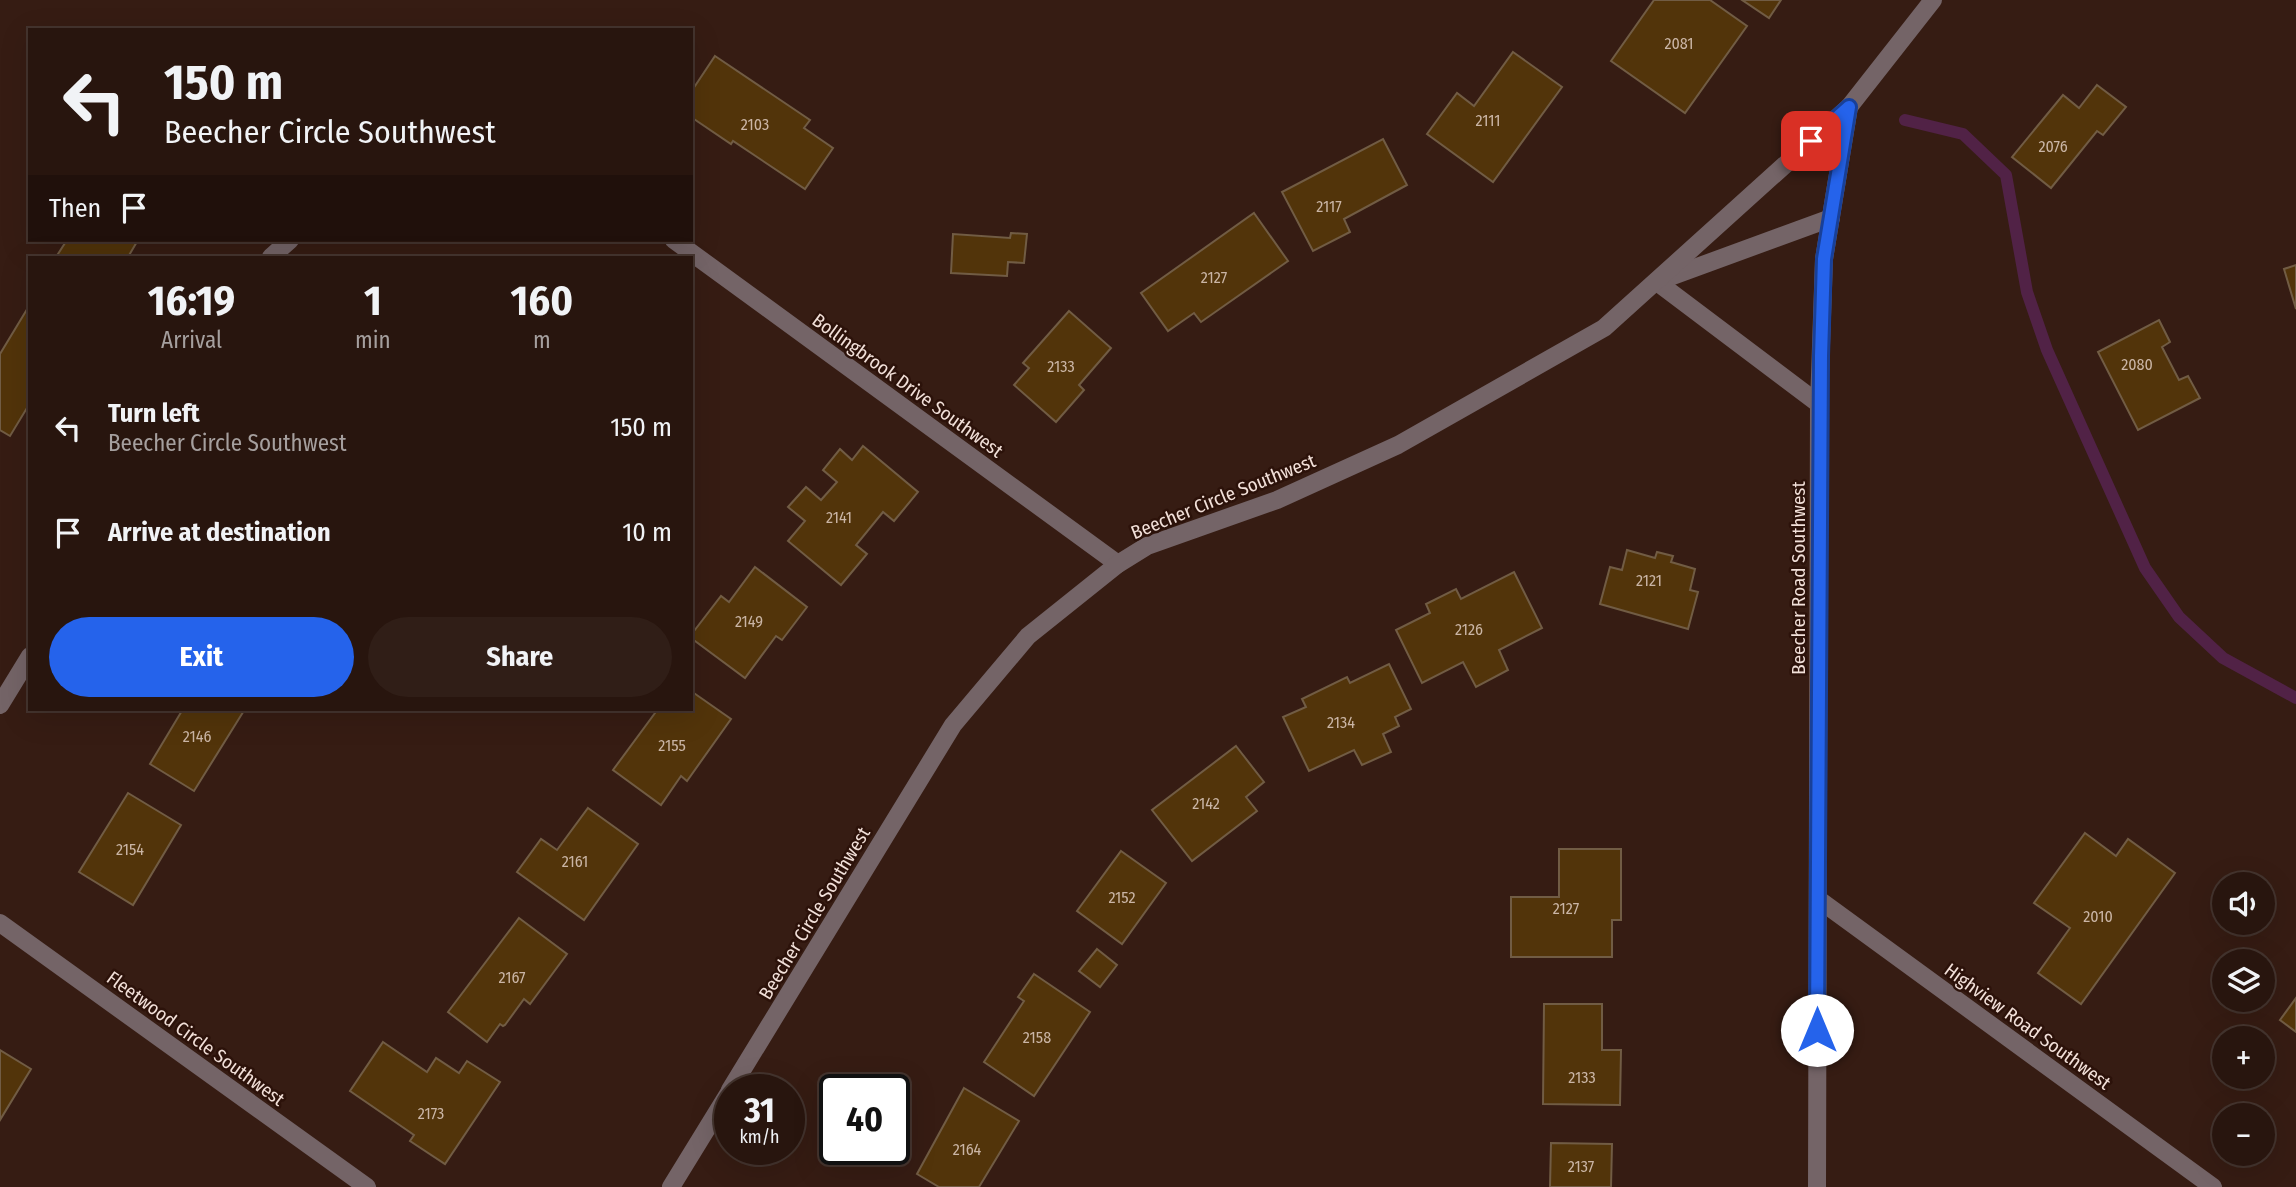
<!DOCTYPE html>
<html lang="en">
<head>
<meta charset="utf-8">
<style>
  :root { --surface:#28150e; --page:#301e17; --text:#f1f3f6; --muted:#a59f9e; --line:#44342e; --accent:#2563eb }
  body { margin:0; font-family:"Fira Sans Condensed",sans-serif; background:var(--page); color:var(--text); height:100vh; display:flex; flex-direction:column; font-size:26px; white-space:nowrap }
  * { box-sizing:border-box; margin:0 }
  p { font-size:23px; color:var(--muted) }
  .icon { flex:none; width:38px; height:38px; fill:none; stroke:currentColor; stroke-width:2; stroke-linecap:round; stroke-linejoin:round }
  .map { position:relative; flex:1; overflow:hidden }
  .drawer { position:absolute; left:28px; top:256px; width:665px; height:455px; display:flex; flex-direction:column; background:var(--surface); border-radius:0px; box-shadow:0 7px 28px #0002,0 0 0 2px var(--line) }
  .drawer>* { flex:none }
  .banner { position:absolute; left:28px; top:28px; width:665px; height:214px; border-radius:0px; box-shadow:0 7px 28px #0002,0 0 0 2px var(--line); background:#28150e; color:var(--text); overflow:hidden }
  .tools { position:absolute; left:2212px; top:872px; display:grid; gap:14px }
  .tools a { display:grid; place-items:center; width:63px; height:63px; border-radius:50%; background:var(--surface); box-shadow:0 7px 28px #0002,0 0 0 2px var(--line); font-size:35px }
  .speed { position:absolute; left:714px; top:1074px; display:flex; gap:14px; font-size:35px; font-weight:700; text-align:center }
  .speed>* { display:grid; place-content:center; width:91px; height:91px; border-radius:50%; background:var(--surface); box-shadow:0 7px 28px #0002,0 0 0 2px var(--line); line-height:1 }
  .speed small { font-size:18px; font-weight:400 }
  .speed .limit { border:4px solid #111; border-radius:10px; background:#fff; color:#111 }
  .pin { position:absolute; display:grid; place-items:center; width:60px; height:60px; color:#fff; margin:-30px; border-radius:14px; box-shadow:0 4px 10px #0006 }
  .me { position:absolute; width:77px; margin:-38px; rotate:0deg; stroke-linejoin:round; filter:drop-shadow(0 0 5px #0008) }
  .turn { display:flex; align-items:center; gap:24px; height:147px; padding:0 21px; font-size:32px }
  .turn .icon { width:91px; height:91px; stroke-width:2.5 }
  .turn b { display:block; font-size:49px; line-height:60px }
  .then { display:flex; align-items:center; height:66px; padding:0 21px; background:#0003; gap:14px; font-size:26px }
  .eta { display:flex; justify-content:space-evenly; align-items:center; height:119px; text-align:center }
  .eta b { font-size:42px; font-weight:700; line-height:49px }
  .action { display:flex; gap:14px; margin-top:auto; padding:14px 21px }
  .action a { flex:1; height:80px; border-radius:42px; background:var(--accent); color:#fff; font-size:28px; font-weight:700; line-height:80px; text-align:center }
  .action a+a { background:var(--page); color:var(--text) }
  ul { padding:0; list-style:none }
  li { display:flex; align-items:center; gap:21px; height:105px; padding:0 21px }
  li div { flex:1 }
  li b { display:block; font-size:26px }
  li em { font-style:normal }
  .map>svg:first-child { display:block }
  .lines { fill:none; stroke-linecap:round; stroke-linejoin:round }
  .stream { stroke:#512246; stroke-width:12 }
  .building { fill:#52340a; stroke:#715c44; stroke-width:2 }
  .minor { stroke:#746467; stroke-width:18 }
  .route-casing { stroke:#184099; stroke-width:18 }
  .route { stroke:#2563eb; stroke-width:12 }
  .labels { text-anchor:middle; stroke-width:5; stroke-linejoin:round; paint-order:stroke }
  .number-label { font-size:16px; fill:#cab5a5 }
  .street-label { font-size:19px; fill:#f2e0d9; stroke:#2c120a }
</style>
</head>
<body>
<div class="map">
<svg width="2296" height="1187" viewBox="0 0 2296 1187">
  <rect width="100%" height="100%" fill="#361c13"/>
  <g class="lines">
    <!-- stream -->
    <path class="stream" d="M1905,120L1963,134L2006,175L2027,292L2047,350L2145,568L2179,617L2223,658L2296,698"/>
  </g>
  <!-- building -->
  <g class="building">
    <path d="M1654,0H1710L1747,26L1685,113L1611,61Z"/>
    <path d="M1742,0H1781L1769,18Z"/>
    <path d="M1513,52L1562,87L1493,182L1427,134L1457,93L1474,106Z"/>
    <path d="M715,56L810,120L804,128L833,148L805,189L733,141L731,144L691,117V92Z"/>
    <path d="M2097,85L2126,107L2103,135L2097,131L2051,188L2012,157L2063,95L2079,108Z"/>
    <path d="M1383,139L1407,185L1344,219L1350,232L1313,251L1282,192Z"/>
    <path d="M1254,213L1288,261L1201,322L1194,313L1168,331L1141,293Z"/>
    <path d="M1011,233L1027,234L1024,263L1008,262L1007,276L951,273L953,234L1010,238Z"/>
    <path d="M67,240H138L128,257H56Z"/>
    <path d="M2296,265V309L2284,269Z"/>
    <path d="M29,306L30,403L10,436L0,430V354Z"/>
    <path d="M1069,311L1111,348L1079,385L1084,390L1056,422L1014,385L1029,368L1023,363Z"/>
    <path d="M2159,320L2170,342L2162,347L2179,380L2188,376L2200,398L2138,430L2098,352Z"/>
    <path d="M863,446L918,492L894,521L883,512L856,545L867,554L841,585L788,541L805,521L788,507L806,487L821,500L837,482L823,470L840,449L852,460Z"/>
    <path d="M1627,550L1655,558L1657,552L1673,556L1671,562L1695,569L1690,590L1698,592L1688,629L1600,604L1610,567L1622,570Z"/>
    <path d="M755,567L807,607L782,640L776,636L745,678L691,638V635L721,596L729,602Z"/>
    <path d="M1514,572L1542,628L1499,650L1508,670L1476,687L1463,662L1422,683L1396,630L1430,613L1426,604L1456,589L1461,599Z"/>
    <path d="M1389,664L1411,709L1395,717L1399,726L1383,734L1391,752L1362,765L1354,750L1309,771L1283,717L1306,707L1302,699L1347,677L1350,683Z"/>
    <path d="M691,691L731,719L687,781L681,776L661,805L613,770L658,709H691Z"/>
    <path d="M183,709H245L194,791L150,764Z"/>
    <path d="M1236,746L1264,782L1246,797L1257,811L1192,861L1152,810Z"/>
    <path d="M128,793L181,825L133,905L79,872Z"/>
    <path d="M588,808L638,844L584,920L517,872L541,839L557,850Z"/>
    <path d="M2085,833L2116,856L2128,839L2175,873L2081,1004L2038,973L2070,928L2034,903Z"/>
    <path d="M1559,849H1621V920H1612V957H1511V897H1559Z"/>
    <path d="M1121,851L1166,883L1122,944L1077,911Z"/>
    <path d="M519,918L567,954L530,1004L524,999L505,1025L503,1026L500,1024L487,1042L448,1012Z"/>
    <path d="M1097,949L1117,965L1100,987L1079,971Z"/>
    <path d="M1034,974L1090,1012L1034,1096L984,1062L1024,1001L1018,997Z"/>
    <path d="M2296,998V1032L2280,1020Z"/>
    <path d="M1544,1004H1602V1050H1621L1620,1105L1543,1104Z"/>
    <path d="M383,1042L427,1072L436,1058L459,1073L467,1061L500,1082L445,1164L410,1141L414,1135L350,1091Z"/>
    <path d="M0,1050L31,1069L0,1120Z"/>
    <path d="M964,1088L1019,1121L979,1187H939L917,1174Z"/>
    <path d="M1551,1143L1612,1144L1611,1187H1550Z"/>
  </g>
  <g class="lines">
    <!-- minor -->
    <g class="minor">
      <path d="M674,240L1118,564"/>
      <path d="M271,257L290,240"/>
      <path d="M1667,278L1831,218"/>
      <path d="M1657,282L1819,404"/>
      <path d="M0,705L30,656"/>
      <path d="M1818,899L2213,1187"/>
      <path d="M0,923L367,1187"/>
      <path d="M730,1090L953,725L1028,636L1118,564L1147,546L1277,500L1398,445L1604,328L1849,107"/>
      <path d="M671,1187L730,1091"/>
      <path d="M1817,1187L1819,404L1824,259L1849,107L1933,0"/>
    </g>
  </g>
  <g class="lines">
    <defs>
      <path id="route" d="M1811,141L1849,107L1824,259L1821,356L1817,1030"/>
    </defs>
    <!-- route casing -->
    <use href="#route" class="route-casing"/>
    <!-- route -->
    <use href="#route" class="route"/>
  </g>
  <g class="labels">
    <!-- number labels -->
    <g class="number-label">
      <text x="1679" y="49">2081</text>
      <text x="1488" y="126">2111</text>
      <text x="755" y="130">2103</text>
      <text x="2053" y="152">2076</text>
      <text x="1329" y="212">2117</text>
      <text x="1214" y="283">2127</text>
      <text x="2137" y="370">2080</text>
      <text x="1061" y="372">2133</text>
      <text x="839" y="523">2141</text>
      <text x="1649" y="586">2121</text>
      <text x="749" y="627">2149</text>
      <text x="1469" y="635">2126</text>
      <text x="1341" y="728">2134</text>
      <text x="197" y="742">2146</text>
      <text x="672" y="751">2155</text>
      <text x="1206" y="809">2142</text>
      <text x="130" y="855">2154</text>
      <text x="575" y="867">2161</text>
      <text x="1122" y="903">2152</text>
      <text x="1566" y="914">2127</text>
      <text x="2098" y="922">2010</text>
      <text x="512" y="983">2167</text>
      <text x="1037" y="1043">2158</text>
      <text x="1582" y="1083">2133</text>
      <text x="431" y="1119">2173</text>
      <text x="967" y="1155">2164</text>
      <text x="1581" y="1172">2137</text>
    </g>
    <!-- street labels -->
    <g class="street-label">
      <text transform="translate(908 385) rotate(36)" y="7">Bollingbrook Drive Southwest</text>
      <text transform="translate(1223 496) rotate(-22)" y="7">Beecher Circle Southwest</text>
      <text transform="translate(1798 578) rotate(-90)" y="7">Beecher Road Southwest</text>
      <text transform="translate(814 913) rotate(-59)" y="7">Beecher Circle Southwest</text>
      <text transform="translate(2028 1026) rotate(36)" y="7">Highview Road Southwest</text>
      <text transform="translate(196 1038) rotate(36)" y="7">Fleetwood Circle Southwest</text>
    </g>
  </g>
</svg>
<div class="tools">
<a><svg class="icon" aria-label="sound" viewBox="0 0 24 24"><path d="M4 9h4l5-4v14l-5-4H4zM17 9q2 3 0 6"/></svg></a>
<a><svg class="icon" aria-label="layers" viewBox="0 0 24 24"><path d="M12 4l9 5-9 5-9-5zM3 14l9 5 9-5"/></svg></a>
<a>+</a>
<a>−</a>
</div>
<div class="speed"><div>31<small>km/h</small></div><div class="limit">40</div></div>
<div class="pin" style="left:1811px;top:141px;background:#d93025"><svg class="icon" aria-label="arrive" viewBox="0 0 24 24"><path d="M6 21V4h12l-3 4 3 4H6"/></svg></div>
<svg class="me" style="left:1817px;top:1030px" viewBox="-20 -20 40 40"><circle r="19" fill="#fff"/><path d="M0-13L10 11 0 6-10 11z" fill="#2563eb"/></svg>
<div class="banner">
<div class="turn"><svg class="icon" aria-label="left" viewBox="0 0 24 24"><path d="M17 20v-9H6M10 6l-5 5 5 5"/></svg><div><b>150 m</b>Beecher Circle Southwest</div></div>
<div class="then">Then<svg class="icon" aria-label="arrive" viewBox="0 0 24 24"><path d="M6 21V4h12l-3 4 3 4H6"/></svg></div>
</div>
<section class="drawer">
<div class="eta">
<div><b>16:19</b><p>Arrival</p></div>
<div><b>1</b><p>min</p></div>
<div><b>160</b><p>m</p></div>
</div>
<ul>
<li><svg class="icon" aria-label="left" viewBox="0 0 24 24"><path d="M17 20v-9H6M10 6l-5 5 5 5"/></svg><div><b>Turn left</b><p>Beecher Circle Southwest</p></div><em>150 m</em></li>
<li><svg class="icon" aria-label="arrive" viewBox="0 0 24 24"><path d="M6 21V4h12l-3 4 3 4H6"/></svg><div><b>Arrive at destination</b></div><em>10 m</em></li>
</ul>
<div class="action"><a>Exit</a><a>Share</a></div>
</section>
</div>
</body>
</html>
